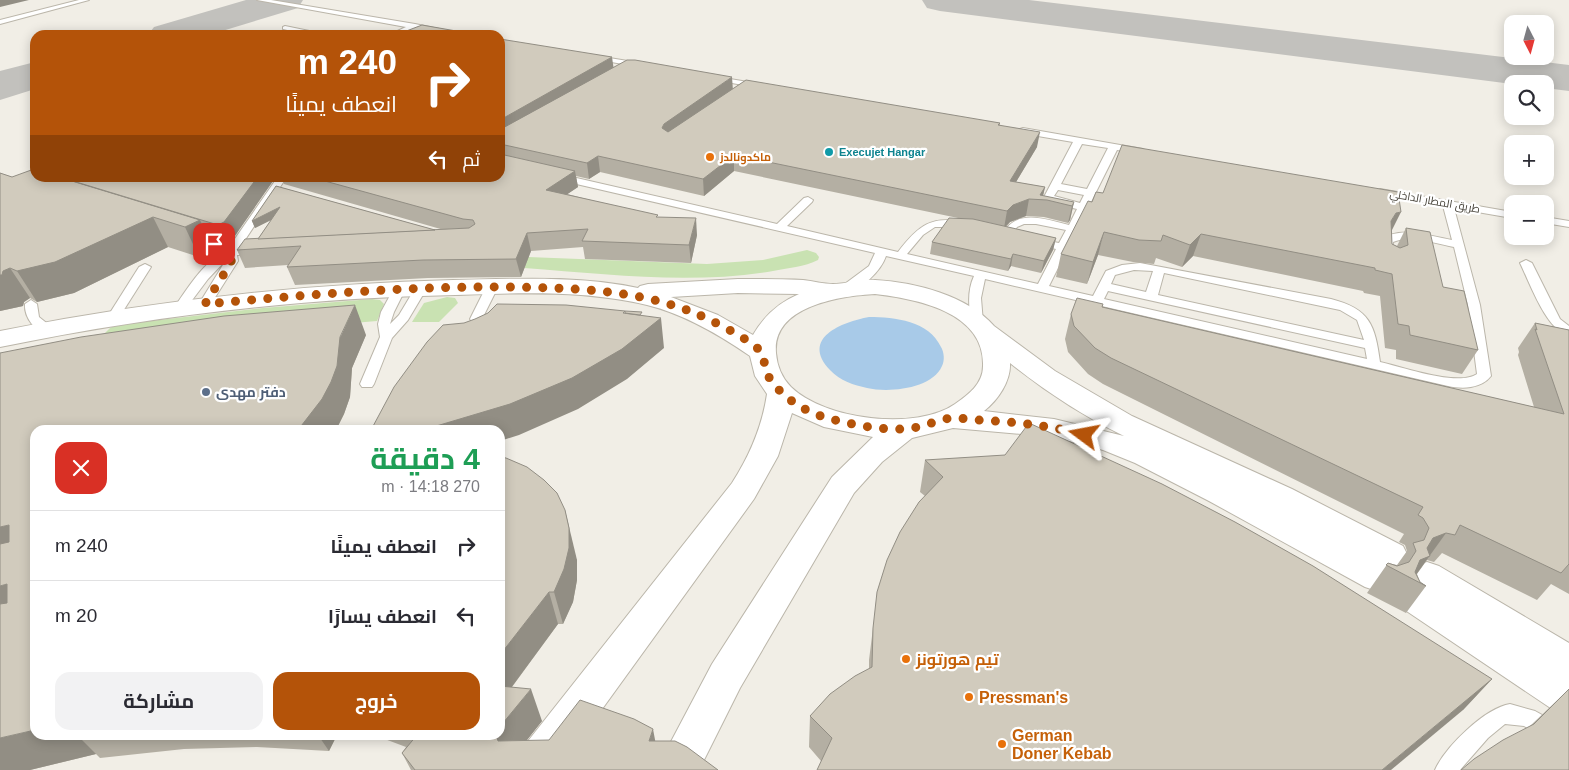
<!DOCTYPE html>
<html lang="ar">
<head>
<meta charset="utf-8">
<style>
  :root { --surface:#fff; --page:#f2f2f3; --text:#2b2b33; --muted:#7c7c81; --line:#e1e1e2; --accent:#b45309 }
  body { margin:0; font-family:Arial,Cairo,sans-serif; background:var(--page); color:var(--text); direction:rtl; height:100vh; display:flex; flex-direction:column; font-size:19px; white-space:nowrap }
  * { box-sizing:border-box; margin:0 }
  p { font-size:16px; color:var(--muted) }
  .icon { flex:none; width:28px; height:28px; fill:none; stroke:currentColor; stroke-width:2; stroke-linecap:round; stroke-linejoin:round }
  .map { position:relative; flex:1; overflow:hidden; direction:ltr }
  .sheet { position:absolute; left:30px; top:425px; width:475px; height:315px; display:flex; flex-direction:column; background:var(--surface); border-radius:15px; box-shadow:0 2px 12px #0003; direction:rtl }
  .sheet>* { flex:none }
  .guide { position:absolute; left:30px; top:30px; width:475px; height:152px; border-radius:15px; box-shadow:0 2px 12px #0003; direction:rtl; background:#b45309; color:#fff; overflow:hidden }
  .needle { width:32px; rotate:174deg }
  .tools { position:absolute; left:1504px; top:15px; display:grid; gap:10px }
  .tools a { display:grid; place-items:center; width:50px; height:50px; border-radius:10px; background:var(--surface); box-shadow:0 2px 12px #0003; font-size:25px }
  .pin { position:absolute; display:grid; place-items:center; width:42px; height:42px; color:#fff; margin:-21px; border-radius:10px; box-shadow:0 2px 8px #0006 }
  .me { position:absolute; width:55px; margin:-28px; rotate:283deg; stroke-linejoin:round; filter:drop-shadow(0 0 4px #0008) }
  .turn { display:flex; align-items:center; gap:18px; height:105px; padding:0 25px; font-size:22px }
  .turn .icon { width:65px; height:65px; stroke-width:2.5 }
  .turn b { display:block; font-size:35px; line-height:42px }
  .then { display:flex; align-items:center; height:48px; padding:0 25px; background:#0003; gap:10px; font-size:19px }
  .round { display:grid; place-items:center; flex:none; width:52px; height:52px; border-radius:15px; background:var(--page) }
  .overview { display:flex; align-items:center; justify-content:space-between; height:85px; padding:0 25px }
  h1 { font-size:30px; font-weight:700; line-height:38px; color:#1e9e55 }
  .primary-button { display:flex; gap:10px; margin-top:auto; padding:10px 25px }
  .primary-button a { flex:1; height:58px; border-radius:15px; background:var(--accent); color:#fff; font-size:20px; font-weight:700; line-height:58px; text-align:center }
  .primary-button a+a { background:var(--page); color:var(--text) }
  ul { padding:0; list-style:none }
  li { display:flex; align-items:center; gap:15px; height:70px; padding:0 25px; border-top:1px solid var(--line) }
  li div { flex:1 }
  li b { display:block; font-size:19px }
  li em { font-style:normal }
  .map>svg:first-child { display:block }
  .green { fill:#c9e2b2 }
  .water { fill:#a8cae8 }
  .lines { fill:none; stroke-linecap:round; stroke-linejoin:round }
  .taxiway { fill:#c2c1bd; fill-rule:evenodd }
  .service-casing { stroke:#bbb6aa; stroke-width:2 }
  .tertiary-casing { stroke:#bbb6aa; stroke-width:2 }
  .service { fill:#fff; fill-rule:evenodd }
  .tertiary { fill:#fff; fill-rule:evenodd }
  .wall { fill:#b4afa3 }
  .shaded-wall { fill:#928e84 }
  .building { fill:#d1cbbd; stroke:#928e84 }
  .route { stroke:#b45309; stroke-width:9; stroke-dasharray:0 16.2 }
  .culture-dot { fill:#0f9aa8; stroke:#fff; stroke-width:2 }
  .food-dot { fill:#e8710a; stroke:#fff; stroke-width:2 }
  .service-dot { fill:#5c6f8a; stroke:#fff; stroke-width:2 }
  .labels { text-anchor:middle; stroke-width:4.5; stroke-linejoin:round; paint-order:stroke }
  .far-culture-label { font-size:11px; font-weight:bold; fill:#0d838f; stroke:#fff; text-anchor:start }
  .far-food-label { font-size:11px; font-weight:bold; fill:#c56008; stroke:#fff; text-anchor:start }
  .far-street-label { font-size:11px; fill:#433f36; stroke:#fff }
  .service-label { font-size:14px; font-weight:bold; fill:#4e5e75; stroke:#fff; text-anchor:start }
  .near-food-label { font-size:16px; font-weight:bold; fill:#c56008; stroke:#fff; text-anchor:start }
</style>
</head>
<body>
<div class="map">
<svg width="1569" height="770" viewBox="0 0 1569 770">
  <rect width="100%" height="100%" fill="#f1eee6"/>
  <!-- green -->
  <g class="green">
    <path d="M807,250L816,253L819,257L818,260C805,267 787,268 773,271C690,285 607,274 524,268L528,257L707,264L763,260Z"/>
    <path d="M447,297L455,298L458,303L439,322H412L424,303Z"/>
    <path d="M372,299L380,300L384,304L377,321L258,331L104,334L110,328L116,325L263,308Z"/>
  </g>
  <!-- water -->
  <path class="water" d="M869,317C895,317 929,321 941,347C944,352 945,360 942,366C932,389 889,393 867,388C854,385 840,381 830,370C800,338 842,322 869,317Z"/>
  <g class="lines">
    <!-- taxiway -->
    <g class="taxiway">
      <path d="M246,0H303L298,8L209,35H148L154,27Z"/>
      <path d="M922,0H1029L1569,65V91L1545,88V84H1512L940,11L927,8Z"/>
      <path d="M35,62V89L0,100V71Z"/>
    </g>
    <defs>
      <g id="service">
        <path d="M79,0H89L0,24V20Z"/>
        <path d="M257,0H271L415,24L468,35C451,35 433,28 416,29C407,29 399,35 389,35L406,27Z"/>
        <path d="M285,26L319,33L322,35H309L283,29V27Z"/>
        <path d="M591,55L640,63L644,65L640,67L594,59L590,57Z"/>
        <path d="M712,76L760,84L764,86L760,88L715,80H712Z"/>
        <path d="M1023,128L1143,149L1145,151L1140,154L1117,150L1049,286L1093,296L1106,271L1122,265L1140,263L1331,299C1370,309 1375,325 1380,362C1403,367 1458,387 1477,374L1468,305L1454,247C1436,244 1411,234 1393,242L1392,255L1388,256L1382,253L1383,240C1397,225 1434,237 1452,240L1443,206L1380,195L1375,192L1380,189L1512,212V218L1454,208L1480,305L1491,376C1481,389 1462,389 1448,386L985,279L981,298L983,323L977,327L971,323C969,307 967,291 974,276L886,256C881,271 862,289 846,293L842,292L840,289L842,286L869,266L875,253L559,180L554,177L559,174L777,224L804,198L808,197L813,200L812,202L787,226L898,252C918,226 932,214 966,223L967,225L966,227H935L923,235L907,254L1038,284L1056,249L1033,244L1032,242L1037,239L1059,243L1066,230L1036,224H1024L1017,227L1011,237H1003L1002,235C1016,208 1044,219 1069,225L1077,209L1051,203L1044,197L1073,142L1020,133V129ZM1082,144L1108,148L1087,189L1061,184ZM1058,190L1084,195L1080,203L1054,196ZM1134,270L1153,271L1146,292L1111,284L1115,275ZM1164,273L1340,310L1357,320L1364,340L1158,295ZM1108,291L1365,348L1367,359L1104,299Z"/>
        <path d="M277,178H286L239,249L259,250L261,252L259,254L237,255L238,261L209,307L205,308L199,304L226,260L208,279L184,311H176L174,308C187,289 204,261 226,251L189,240L188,238L189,236L193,235L230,246Z"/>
        <path d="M1545,217L1569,221V227L1545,223Z"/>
        <path d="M1526,260L1532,263L1560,319L1569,326V336C1546,330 1530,283 1520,263Z"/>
        <path d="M145,264L151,267L120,316L114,320L110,319L108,316L139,267Z"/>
        <path d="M492,283L498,287L482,319L480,322H472L470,319L486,287Z"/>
        <path d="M400,284L406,288L394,312L390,324L399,315L417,285L421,284L427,288L408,320L392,338L374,384L372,387H362L360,384L380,337L378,324L381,312L394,288Z"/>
        <path d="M31,300L37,304L39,317L54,329L52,332C37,336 24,318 25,304Z"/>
        <path d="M1510,704L1535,711L1569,730V752L1524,726L1505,724L1488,738L1460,770H1435C1445,747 1485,708 1510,704Z"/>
      </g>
      <g id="tertiary">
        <path d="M738,279C760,279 781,279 803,280C813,281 824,284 833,284C847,284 861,279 875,280C915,282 968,296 994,326L1055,371L1132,416L1292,489L1403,546L1408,556L1403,566L1391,569L1395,577L1389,587L1377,591L1365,587L1209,501L1135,463L1103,450L1074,442L1033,435L953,428L912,438L882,462L854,493L740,688L699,770H656L712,664L832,477L873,437L824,427L792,413L778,456L754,499L558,770H511L517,755L732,483C750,455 762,427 767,394L755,376L750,356C718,334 684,314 647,305C585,290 518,293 455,295C301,298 150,316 0,347V331C150,301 300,284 453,280C514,279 578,275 638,288L640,286L648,284ZM738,293L799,294C778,303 764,316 753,335L718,315L671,297ZM875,294C917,299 985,312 983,366C983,384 968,395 955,404C916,431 825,420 791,387C782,378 777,366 776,353C772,306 840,296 875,294ZM1010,363C1045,391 1083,416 1124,436L1054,419L984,411C998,400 1011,381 1010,363Z"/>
        <path d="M1427,562L1439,566L1569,643V716L1555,711L1402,608L1397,598L1402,588L1413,584L1409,576L1415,566Z"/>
      </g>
    </defs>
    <!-- service casing -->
    <use href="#service" class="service-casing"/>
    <!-- tertiary casing -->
    <use href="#tertiary" class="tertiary-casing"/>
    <!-- service -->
    <use href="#service" class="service"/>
    <!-- tertiary -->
    <use href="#tertiary" class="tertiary"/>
  </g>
  <!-- wall -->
  <g class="wall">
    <path d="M500,39L613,67L733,89L1000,123V125L1037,147L1016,182L1045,187L1043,196L1074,202L1070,220L1068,223L1044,217L1026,216L1010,222L1006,227L1056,238L1053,250L1041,273L1011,266L1008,271L930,254L932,242L958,218L734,171L704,196L600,172L589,179L576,176L578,187L567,194L658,217L697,235L691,263L585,259L583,247L531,251L521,277L428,278L295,285L287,267L288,265L245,268L237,250L258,239L271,220L255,228L252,221L276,186L435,230H444L284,184L282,178H500Z"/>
    <path d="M0,173L12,177L275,178L232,240L226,243L208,237L214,249L199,257L168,247L74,293L37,302L30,298L24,302L23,306L0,311Z"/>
    <path d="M1103,193L1392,231V244L1397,246L1406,228L1443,287L1478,350L1462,374L1396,359V350L1385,348L1380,296L1364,293L1363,291L1193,256L1182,267L1156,258L1154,264L1133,262L1098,255L1087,284L1056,277L1061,254Z"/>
    <path d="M1102,307L1534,407L1518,355L1519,352L1518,348L1535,323L1569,330V594L1551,584L1537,600L1442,553L1434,562L1427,560L1417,574L1420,582L1426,586L1406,613L1367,593L1388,563L1397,565L1407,551L1405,545L1399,542L1404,534L1103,384L1088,374L1068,352L1065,339L1071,314Z"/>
    <path d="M366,335L352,368L350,397L344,414L336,430H35V735H337L329,751L257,747L184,749L100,758L96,754L30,770L0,353Z"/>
    <path d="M500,457L577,560V580L573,602L563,624H558L512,687L542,721L526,741H655L718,770H411L402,753L406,747L374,735H500Z"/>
    <path d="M925,460L1492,679L1463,710L821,761L809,747L810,716L869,669V660L873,628L925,496L920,492Z"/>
    <path d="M1569,689V770L1529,727Z"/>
  </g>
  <!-- shaded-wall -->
  <g class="shaded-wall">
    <path d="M0,0H29L0,7Z"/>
    <path d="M612,57L614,71L500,139V120Z"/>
    <path d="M732,77L733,91L663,143L662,128L664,124Z"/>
    <path d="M1040,132L1037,147L1007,197L1010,181Z"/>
    <path d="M734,155V171L704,196L703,179Z"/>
    <path d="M598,156L600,172L589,179L587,163Z"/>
    <path d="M575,171L578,187L550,206L546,190Z"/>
    <path d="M257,178H275L232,240L226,243L218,225Z"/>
    <path d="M1045,187L1042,200L1040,195Z"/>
    <path d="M1029,199L1026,216L1010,222L1004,228L1007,211L1013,205Z"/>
    <path d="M1074,202L1070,220L1068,223L1072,206Z"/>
    <path d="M280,207L283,214L255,228L252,221Z"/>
    <path d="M1401,212L1390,234L1391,221L1396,213Z"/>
    <path d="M153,217L168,247L74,293L37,302L17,271Z"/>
    <path d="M696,218L697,235L691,263L689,245Z"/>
    <path d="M200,220L214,249L199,257L185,227Z"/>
    <path d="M1104,232L1098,255L1087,284L1093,262Z"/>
    <path d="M527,233L531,251L521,277L516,259Z"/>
    <path d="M1201,234L1193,256L1182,267L1190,245Z"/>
    <path d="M1056,238L1053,250L1041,273L1044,261Z"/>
    <path d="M1013,254L1011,266L1008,271L1011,259Z"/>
    <path d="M10,268L30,298L24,302L23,306L0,311V275L3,271Z"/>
    <path d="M355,305L366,335L352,368L350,397L344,414L336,430H298Z"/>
    <path d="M661,318L664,348L627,379L578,409L519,435L500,441V430H423Z"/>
    <path d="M565,510L577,560V580L573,602L563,624L554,592Z"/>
    <path d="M9,525L35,556L0,566V527Z"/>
    <path d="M1446,533L1413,579L1408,577L1433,538Z"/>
    <path d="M7,584L35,615L0,626V586Z"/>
    <path d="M549,592L558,624L500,703V655Z"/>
    <path d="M1492,679L1463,710L1391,770H1382Z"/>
    <path d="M531,689L542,721L516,754L509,769L497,738L498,735H500V730L503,723Z"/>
    <path d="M653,729L659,761L649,741Z"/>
    <path d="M35,730V735H77L96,754L30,770H0V738Z"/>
    <path d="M318,735H337L329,751Z"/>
  </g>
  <!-- building -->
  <g class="building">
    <path d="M422,25L479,35H396Z"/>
    <path d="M500,39L612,57L500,120Z"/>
    <path d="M627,60H635L732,77L664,124L662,128L668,132L746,80L1000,123L998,125L1040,132L1010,181L1045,187L1040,195L1074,202L1072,206L1047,200L1029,199L1013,205L1007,211L734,155L703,179L598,156L587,163L500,144V129H501Z"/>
    <path d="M1122,145L1398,192L1401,212L1396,213L1391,221L1392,244L1400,248L1408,245L1406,228L1430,232L1443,287L1464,291L1478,350L1410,335L1409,326L1398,324L1392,274L1375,270V268L1201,234L1190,245L1163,235L1161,241L1139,240L1104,232L1093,262L1061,254L1088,201L1092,202L1096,192L1103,193Z"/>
    <path d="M500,154L575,171L546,190L658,215L656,217L696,218L689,245L582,241L588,229L527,233L516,259L423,260L287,267L301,246L237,250L245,239L469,228L475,224L473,220L463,219L314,178H500Z"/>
    <path d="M34,169H35V178H62L200,220L185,227L153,217L55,262L17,271L10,268L3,271L2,275H0V173L12,177Z"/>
    <path d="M63,178H257L224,222L218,225Z"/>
    <path d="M276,186L435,230L258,239L280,207L252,221Z"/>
    <path d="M949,218L973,219L1056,238L1044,261L1013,254L1011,259L932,242Z"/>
    <path d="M1077,298L1103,304L1102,307L1564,414L1535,329L1537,330L1535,323L1569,330V564L1561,573L1460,525L1455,535L1446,533L1433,538L1427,548L1430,556L1420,560L1415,572L1420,582L1426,586L1386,565L1388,563L1397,566L1409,562L1416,551L1413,543L1424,540L1429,528L1423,518L1418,515L1423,507L1111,358L1095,348L1074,326L1071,314Z"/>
    <path d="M497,304L566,305L625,311L623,313L661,318L622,349L572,378L510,404L423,430H371L394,387L427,342L443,325L464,323L475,319L488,313Z"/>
    <path d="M355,305L340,337L337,366L331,382L322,399L298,430H35V730L0,738V604L7,603V584L0,586V544L9,542V525L0,527V353L81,337L224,316Z"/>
    <path d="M625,311L642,312L640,315L625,313Z"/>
    <path d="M1029,423L1162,484L1235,522L1313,566L1492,679L1382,770H817L832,738L810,716L830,694L855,676L872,667L873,628L877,592L887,560L900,532L919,502L943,477L925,460L1005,455Z"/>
    <path d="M500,457L506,458L527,467L544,480L557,493L565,510L569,528V548L564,569L554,592H549L500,655Z"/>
    <path d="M500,686L531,689L503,723L500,730Z"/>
    <path d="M1569,689V770H1461L1474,759L1503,740L1534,724Z"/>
    <path d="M580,700L634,719L653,729L649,741H675L687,747L718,770H415L402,753L417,735H498L497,738L498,741L549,740Z"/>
  </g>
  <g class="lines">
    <!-- route -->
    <path class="route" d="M214,244L233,250L231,253L233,257L229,266L205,304C306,295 407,286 508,287C572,288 637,289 697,314C711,320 752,340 761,352C765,358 764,368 767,374C780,397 806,413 831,419C854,425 880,430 905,429C920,428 935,421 950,418C959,417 969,420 978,420C1014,422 1049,425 1084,435"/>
  </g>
  <!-- markers -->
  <circle class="culture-dot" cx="829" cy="152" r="5"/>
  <g class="food-dot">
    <circle cx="710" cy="157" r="5"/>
    <circle cx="906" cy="659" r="5"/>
    <circle cx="969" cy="697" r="5"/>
    <circle cx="1002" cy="744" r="5"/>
  </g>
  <circle class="service-dot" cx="206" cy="392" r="5"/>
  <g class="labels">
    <!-- far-culture labels -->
    <g class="far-culture-label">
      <text x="839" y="156">Execujet Hangar</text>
    </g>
    <!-- far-food labels -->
    <g class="far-food-label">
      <text x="720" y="161">ماكدونالدز</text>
    </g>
    <!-- far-street labels -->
    <g class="far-street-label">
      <text transform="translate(1435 201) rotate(10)" y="4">طريق المطار الداخلي</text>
    </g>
    <!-- service labels -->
    <g class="service-label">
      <text x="216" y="397">دفتر مهدى</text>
    </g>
    <!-- near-food labels -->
    <g class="near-food-label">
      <text x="916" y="665">تيم هورتونز</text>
      <text x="979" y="703">Pressman's</text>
      <text x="1012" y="741">German<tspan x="1012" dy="18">Doner Kebab</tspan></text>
    </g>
  </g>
</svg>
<div class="tools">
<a><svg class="needle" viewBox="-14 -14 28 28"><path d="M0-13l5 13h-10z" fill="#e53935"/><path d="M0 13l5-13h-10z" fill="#7c7c81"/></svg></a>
<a><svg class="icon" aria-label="search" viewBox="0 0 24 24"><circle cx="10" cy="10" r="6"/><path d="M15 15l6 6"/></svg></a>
<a>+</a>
<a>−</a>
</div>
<div class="pin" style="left:214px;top:244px;background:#d93025"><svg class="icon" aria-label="arrive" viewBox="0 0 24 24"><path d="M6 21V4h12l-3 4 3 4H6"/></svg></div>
<svg class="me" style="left:1084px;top:435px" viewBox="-20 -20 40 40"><path d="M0-17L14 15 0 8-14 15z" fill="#b45309" stroke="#fff" stroke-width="4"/></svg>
<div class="guide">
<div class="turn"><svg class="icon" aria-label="right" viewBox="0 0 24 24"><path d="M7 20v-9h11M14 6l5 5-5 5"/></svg><div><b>240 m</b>انعطف يمينًا</div></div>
<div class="then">ثم<svg class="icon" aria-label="left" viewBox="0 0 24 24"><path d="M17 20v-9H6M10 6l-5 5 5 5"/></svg></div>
</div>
<section class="sheet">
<div class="overview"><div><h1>4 دقيقة</h1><p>270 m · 14:18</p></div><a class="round" style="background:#d93025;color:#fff"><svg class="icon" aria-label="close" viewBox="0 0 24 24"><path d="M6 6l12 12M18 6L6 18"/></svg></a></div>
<ul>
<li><svg class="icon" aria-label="right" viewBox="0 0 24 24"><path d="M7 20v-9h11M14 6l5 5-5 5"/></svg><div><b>انعطف يمينًا</b></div><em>240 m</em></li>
<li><svg class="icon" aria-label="left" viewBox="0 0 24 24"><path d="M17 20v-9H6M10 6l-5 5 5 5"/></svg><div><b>انعطف يسارًا</b></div><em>20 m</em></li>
</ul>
<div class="primary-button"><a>خروج</a><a>مشاركة</a></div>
</section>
</div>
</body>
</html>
